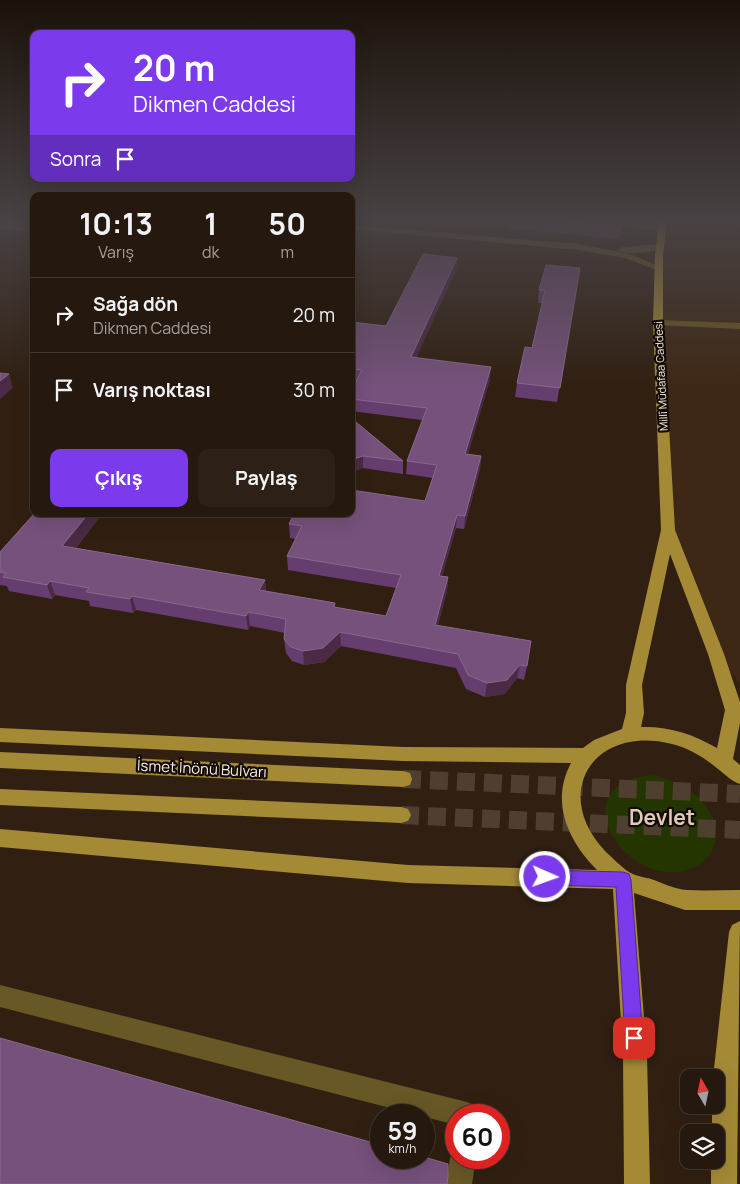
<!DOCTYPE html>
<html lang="tr">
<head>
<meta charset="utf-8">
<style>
  :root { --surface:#25180e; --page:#2d2117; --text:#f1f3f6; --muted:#a3a09e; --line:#42372e; --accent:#7c3aed }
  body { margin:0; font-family:Manrope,sans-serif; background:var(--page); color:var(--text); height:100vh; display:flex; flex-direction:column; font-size:19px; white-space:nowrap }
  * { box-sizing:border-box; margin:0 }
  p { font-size:16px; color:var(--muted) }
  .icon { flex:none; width:28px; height:28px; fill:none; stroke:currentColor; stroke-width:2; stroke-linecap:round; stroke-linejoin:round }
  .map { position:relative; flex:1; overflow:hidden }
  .side { position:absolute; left:30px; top:192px; width:325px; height:325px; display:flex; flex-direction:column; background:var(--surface); border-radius:10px; box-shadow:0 5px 20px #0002,0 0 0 1px var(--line) }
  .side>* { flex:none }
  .top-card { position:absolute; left:30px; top:30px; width:325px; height:152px; border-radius:10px; box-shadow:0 5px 20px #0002,0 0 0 1px var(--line); background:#7c3aed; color:#fff; overflow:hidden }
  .needle { width:32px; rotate:351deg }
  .buttons { position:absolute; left:680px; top:1069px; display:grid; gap:10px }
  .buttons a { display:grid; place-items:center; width:45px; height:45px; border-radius:10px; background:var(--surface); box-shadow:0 5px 20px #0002,0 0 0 1px var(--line); font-size:25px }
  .speed { position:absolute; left:370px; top:1104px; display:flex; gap:10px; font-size:25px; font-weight:700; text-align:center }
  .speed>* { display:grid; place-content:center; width:65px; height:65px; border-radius:50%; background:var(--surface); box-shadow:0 5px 20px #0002,0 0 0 1px var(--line); line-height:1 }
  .speed small { font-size:12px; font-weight:400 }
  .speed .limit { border:8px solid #d22; background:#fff; color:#111 }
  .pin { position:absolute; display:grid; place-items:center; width:42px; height:42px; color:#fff; margin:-21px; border-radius:10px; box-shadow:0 2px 8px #0006 }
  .me { position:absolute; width:55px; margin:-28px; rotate:92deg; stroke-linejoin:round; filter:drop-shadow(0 0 4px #0008) }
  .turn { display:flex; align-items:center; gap:18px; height:105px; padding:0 20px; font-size:22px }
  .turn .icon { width:65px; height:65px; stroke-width:2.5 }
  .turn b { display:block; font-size:35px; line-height:42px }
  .then { display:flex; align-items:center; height:48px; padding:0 20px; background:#0003; gap:10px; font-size:19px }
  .eta { display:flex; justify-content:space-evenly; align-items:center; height:85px; text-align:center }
  .eta b { font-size:30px; font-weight:700; line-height:35px }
  .button { display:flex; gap:10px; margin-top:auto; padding:10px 20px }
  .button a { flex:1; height:58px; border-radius:10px; background:var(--accent); color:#fff; font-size:20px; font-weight:700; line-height:58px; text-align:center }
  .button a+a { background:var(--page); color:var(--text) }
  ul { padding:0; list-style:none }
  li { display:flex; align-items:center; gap:15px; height:75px; padding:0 20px; border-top:1px solid var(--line) }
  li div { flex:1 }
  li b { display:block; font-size:19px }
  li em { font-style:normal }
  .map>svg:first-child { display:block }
  .built { fill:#3e2815 }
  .green { fill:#243500 }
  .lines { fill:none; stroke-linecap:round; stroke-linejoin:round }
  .major-tunnel { stroke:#4f3f31; stroke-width:18; stroke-dasharray:18 9; stroke-linecap:butt }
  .minor { fill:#675825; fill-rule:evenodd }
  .major { fill:#a48a35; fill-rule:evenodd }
  .wall { fill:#653e6f }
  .shaded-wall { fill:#4a2a44 }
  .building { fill:#75517b; stroke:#89698b }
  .route { fill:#7c3aed; stroke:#51269a }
  .labels { text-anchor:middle; stroke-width:4.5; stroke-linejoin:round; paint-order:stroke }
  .far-street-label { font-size:11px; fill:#f8ece2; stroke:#130c06 }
  .near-street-label { font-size:15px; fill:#f8ece2; stroke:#130c06 }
  .near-district-label { font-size:21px; font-weight:bold; fill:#e0c9b7; stroke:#130c06 }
</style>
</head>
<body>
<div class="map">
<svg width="740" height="1184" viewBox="0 0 740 1184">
  <rect width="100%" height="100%" fill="#312012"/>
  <!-- built -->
  <path class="built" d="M663,221H740V684L716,654L668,530L658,323Z"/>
  <!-- green -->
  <path class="green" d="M652,775C669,779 686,785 699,798C724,823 723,859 686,870C626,889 557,784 652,775Z"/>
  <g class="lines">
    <!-- major-tunnel -->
    <g class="major-tunnel">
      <path d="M403,779L740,794"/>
      <path d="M401,815L740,830"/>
    </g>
    <!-- minor -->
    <g class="minor">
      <path d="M586,221H615L662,227L666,229L662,231Z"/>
      <path d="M351,225L578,244L630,254L663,268L659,271L625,258L578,250L351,229Z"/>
      <path d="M660,244L664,247L663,249C651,251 627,257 618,250L622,247Z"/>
      <path d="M658,320L740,323V329L655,325V321Z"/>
      <path d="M0,985L467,1102L476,1106L480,1115H456V1125L0,1007Z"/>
      <path d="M456,1148V1158H476L472,1184H446L450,1158Z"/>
    </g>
    <!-- major -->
    <g class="major">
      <path d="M659,221H667L663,255V323L675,530L724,654L740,702V723L733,759L740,765V784C731,781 726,775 718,769C705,758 689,748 672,744C595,724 549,792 606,852C613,858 621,867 629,872C635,876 644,877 651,879C662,883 675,889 687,890C704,891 722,890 740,890V910H685L634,893L647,1055L650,1184H624L623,1055L613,889L408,883L0,847V829L408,865L597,870C568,841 550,802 571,763L403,761L0,742V728L403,747L583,748L594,740L622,729L626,713V685L661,530L653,323L655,255ZM670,554L708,654L725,710L717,748C693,734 668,726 641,727L644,713L642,685Z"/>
      <path d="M0,752L403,771L410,773L412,779L410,785L403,787L0,768Z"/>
      <path d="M0,789L401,807L408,809L411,815L408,821L401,823L0,805Z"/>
      <path d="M740,921L737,1184H711V1160H716V1132H712V1105H716V1078H713L729,932L732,925Z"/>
    </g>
  </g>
  <!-- wall -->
  <g class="wall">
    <path d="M0,221H34V232L0,229Z"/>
    <path d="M508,221H624L619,239L507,228Z"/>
    <path d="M723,221H740V223H724Z"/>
    <path d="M457,258L456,269L416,358L490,379L468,454L481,456L480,469L464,529L456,528L442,576L448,577L447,591L438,625L527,666L524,680L517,678L505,694L485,697L466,689L456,668L341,646L324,662L304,665L292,661L286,653L284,639L285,633L250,626L248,630L136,610L133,613L90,606L89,601L55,595L52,599L9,591L7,586L0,585V552L34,514H101V515L76,548L265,580L266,591L335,607L386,616L396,588L288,570L287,556L296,539L290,538L289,524L425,501L433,478L406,474L407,461L422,420L351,411V391L356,382H351V322L386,326Z"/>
    <path d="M580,268L557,402L515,397L517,383L532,348L542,303H538L539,290Z"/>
    <path d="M351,418L403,461V474L363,468L351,472Z"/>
  </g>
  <!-- shaded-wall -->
  <g class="shaded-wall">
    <path d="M457,258L456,269L411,370V357Z"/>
    <path d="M354,302V313L351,318V306Z"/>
    <path d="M491,367L490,379L464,467L465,454Z"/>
    <path d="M9,374L13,388L0,399V381Z"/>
    <path d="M363,456V468L351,472V460Z"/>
    <path d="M481,456L480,469L464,529L465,516Z"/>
    <path d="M88,514H101V515L67,559L62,546Z"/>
    <path d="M457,515L456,528L438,590L439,576Z"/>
    <path d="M448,577L447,591L434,639L435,625Z"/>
    <path d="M265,580L266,594L259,590Z"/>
    <path d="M50,581L55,595L52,599L47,585Z"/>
    <path d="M132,596L136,610L133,613L130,599Z"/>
    <path d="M248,612L250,626L248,630L246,616Z"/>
    <path d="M340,632L341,646L324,662L304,665L303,651Z"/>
    <path d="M520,665L517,678L505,694L485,697L487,683Z"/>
  </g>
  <!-- building -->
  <g class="building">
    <path d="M0,221H34V225L0,222Z"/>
    <path d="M551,221H623L621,228Z"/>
    <path d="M423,254L457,258L411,357L491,367L465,454L481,456L465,516L457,515L439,576L448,577L435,625L531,641L527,666L520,665L507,680L487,683L468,675L458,654L340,632L323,648L303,651L291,647L284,639L286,619L248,612L246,616L132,596L130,599L86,592L89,588L50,581L47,585L3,577L6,573L0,572V552L34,514H88L62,546L265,580L259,590L335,603L334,607L386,616L401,575L287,556L302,526L289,524L294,514H351V490L425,501L437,465L407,461L427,408L351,399V391L362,370L351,369V322L386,326Z"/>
    <path d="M546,265L580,268L560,388L517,383L525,347L532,348L545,290H539Z"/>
    <path d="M0,373L9,374L0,381Z"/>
    <path d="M351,418L403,461L363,456L351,460Z"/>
    <path d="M0,1038L381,1145V1158L424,1157L448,1164V1176L447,1184H0Z"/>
  </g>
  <!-- sky -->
  <linearGradient id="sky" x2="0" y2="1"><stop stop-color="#1b120a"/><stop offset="0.57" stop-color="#484244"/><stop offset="1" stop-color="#484244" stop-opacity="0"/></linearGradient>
  <rect width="740" height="387" fill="url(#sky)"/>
  <!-- route -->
  <path class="route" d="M545,870L623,872L629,874L631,880L643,1038L640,1044L634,1047L628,1044L625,1038L616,887L545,885L540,882L537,877L540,872Z"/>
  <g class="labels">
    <!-- far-street labels -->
    <g class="far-street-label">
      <text transform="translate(661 376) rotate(-93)" y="4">Millî Müdafaa Caddesi</text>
    </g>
    <!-- near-street labels -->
    <g class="near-street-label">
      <text transform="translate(202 769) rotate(3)" y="5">İsmet İnönü Bulvarı</text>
    </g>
    <!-- near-district labels -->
    <g class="near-district-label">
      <text x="662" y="825">Devlet</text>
    </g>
  </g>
</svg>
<div class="buttons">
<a><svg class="needle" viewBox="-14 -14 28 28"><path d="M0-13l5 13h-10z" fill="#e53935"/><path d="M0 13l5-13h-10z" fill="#a3a09e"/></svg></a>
<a><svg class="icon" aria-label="layers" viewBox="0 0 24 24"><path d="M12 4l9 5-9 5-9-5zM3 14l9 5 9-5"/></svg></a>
</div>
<div class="speed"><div>59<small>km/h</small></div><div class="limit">60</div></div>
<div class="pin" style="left:634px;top:1038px;background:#d93025"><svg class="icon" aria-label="arrive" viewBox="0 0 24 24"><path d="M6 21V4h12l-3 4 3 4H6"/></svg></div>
<svg class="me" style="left:545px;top:877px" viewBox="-20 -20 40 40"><circle r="17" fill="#7c3aed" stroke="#fff" stroke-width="3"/><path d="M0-11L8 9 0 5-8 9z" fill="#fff"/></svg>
<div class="top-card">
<div class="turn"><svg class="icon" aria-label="right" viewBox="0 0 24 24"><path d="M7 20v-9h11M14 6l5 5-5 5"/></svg><div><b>20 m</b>Dikmen Caddesi</div></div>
<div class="then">Sonra<svg class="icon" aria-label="arrive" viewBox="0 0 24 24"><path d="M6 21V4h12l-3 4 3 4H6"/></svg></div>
</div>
<section class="side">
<div class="eta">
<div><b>10:13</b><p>Varış</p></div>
<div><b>1</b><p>dk</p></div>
<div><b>50</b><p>m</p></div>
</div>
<ul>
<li><svg class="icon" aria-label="right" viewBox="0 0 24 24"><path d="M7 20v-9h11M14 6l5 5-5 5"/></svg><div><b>Sağa dön</b><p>Dikmen Caddesi</p></div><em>20 m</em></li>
<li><svg class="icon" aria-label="arrive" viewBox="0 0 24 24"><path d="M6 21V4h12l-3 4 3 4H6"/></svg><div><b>Varış noktası</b></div><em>30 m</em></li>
</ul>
<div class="button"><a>Çıkış</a><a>Paylaş</a></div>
</section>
</div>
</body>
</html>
